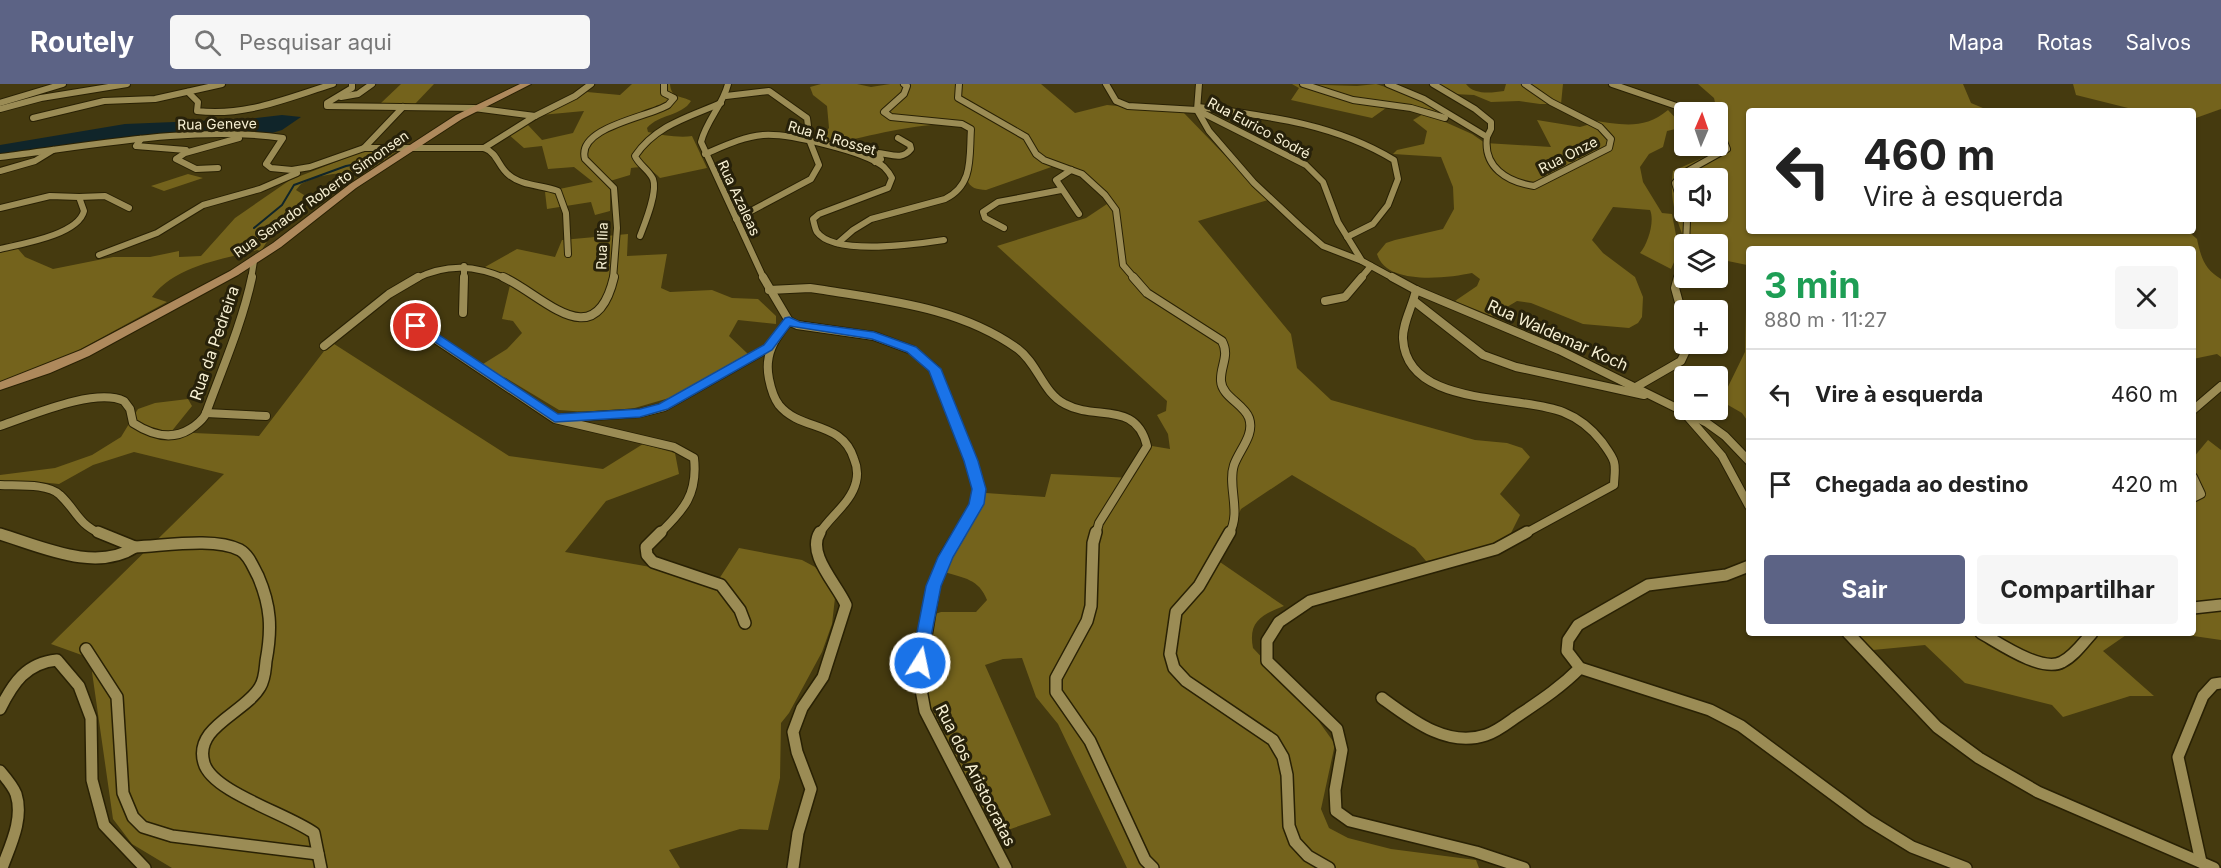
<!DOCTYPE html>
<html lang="pt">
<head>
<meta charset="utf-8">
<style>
  :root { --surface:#fff; --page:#f6f6f6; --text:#222; --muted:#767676; --line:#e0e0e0; --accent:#5c6385 }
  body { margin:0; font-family:Inter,sans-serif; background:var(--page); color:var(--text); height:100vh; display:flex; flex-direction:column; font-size:22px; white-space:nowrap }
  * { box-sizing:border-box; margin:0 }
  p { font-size:20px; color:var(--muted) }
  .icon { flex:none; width:33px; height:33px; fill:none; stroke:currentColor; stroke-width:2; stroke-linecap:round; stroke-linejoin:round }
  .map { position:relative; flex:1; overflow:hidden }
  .drawer { position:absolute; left:1746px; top:162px; width:450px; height:390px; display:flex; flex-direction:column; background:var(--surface); border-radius:6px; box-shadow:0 2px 4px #0004 }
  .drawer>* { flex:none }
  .guide { position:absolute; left:1746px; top:24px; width:450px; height:126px; border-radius:6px; box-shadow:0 2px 4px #0004; background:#fff; color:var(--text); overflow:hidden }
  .needle { width:39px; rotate:2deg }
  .buttons { position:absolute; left:1674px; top:18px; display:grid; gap:12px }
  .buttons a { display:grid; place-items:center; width:54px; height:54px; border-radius:6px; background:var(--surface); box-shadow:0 2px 4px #0004; font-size:30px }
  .pin { position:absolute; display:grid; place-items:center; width:51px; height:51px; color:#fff; margin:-26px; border:3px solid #fff; border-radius:50%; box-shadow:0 2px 6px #0007 }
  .me { position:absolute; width:66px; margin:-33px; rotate:10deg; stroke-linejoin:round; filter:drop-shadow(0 0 4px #0008) }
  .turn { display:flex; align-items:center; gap:21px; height:126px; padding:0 18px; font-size:27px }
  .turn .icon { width:78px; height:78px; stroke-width:2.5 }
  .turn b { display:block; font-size:42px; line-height:51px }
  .round { display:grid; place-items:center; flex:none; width:63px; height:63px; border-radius:6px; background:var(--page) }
  .summary { display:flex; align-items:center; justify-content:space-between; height:102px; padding:0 18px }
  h1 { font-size:36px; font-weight:700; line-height:45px; color:#1e9e55 }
  .action { display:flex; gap:12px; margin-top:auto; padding:12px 18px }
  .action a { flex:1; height:69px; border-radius:6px; background:var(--accent); color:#fff; font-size:24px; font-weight:700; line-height:69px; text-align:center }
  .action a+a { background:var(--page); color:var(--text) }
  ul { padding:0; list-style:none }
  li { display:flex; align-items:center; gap:18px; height:90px; padding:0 18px; border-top:2px solid var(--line) }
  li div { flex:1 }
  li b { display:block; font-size:22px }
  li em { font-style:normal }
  header { display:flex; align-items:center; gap:36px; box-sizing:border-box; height:84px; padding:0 30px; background:var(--accent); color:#fff }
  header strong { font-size:28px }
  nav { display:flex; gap:33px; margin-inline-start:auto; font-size:21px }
  .search { width:420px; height:54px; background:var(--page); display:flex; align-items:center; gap:15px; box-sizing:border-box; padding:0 21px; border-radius:6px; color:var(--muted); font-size:22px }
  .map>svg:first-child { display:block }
  .green { fill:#74631c; fill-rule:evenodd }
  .water { fill:#10252a }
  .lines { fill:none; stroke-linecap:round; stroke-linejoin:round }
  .stream { stroke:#10252a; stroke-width:2 }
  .street-far2-casing { stroke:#292104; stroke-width:8 }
  .street-far1-casing { stroke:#292104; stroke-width:10 }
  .street-casing { stroke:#292104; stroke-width:14 }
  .secondary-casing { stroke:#292104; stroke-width:2 }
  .street-far2 { stroke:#9b8c55; stroke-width:6 }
  .street-far1 { stroke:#9b8c55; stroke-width:8 }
  .street { stroke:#9b8c55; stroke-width:11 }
  .secondary { fill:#ae895c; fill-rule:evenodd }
  .route { fill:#1a73e8; stroke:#114b97; stroke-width:1.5 }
  .labels { text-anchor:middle; stroke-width:6; stroke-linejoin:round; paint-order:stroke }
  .far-street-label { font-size:14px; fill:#f8f1d4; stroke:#27210a }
  .street-label { font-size:16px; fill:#f8f1d4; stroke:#27210a }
</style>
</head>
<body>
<header>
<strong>Routely</strong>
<div class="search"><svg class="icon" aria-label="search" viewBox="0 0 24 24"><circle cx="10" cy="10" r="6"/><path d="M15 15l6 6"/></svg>Pesquisar aqui</div>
<nav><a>Mapa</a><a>Rotas</a><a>Salvos</a></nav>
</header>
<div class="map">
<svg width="2221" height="784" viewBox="0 0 2221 784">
  <rect width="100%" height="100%" fill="#453a0f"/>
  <!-- green -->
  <g class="green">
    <path d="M401,0H434L414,21L381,19Z"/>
    <path d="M632,0H670C671,15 681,11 691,17C682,32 659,30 647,44L648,48C660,51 680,54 692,52L707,84L660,94C650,84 644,82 631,84L630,91L610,97V127L595,131L591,118L547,125L545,108L593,98L574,83L548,85L542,62L524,64L508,50L527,40L542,56L573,49L584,27L541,31L587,8L620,11Z"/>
    <path d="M821,0H857L871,3L890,0H1041L1075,29L1107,21L1183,28L1268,116L1198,137L1291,250L1297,284L1331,316L1475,356L1507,359L1522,364L1530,373L1500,410L1520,431L1508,455L1464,472L1426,477L1415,464L1292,391L1241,425L1217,476L1284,522C1261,531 1248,538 1253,564L1310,625L1335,660L1321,725L1329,744L1348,754L1391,765L1476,776L1479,784H1127L1058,640L1036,613L1022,574L1003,575L985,581L1051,731L996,750L927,620L923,604L929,532L941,528H976L987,516C979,495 964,494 944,488L986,409L1045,413L1051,390L1132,394L1152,362L1170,365L1168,350L1157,331L1166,327L1167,317L997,162L1086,134L1110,118L1105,107L1082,88L1057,81L986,106C977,105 970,105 967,95L974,46C948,30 864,53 833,60L822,53L829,44L827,22L813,11L810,3Z"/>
    <path d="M1292,0L1357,2L1376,0L1408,10L1446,28L1459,39L1432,26L1393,19L1372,34L1291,16L1299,4Z"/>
    <path d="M1437,0H1466C1474,11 1491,9 1504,7L1506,0H1563L1561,20H1540L1519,17L1491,18L1474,11L1453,10Z"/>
    <path d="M1698,0H1963L1971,19L1990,27H1749V147H2188L2197,155C2201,173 2204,185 2221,195V273L2217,270L2193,275V165H1749V339L1742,329L1721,317L1745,268L1747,181L1718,175V160H1686C1676,135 1669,115 1673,87L1725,64L1714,14ZM1684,94H1718V128H1684Z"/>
    <path d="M2073,0H2221V25L2193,35V27H2140L2076,11Z"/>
    <path d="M1668,26L1684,43L1667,47L1663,63L1649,70L1640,83L1643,98L1662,129L1672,130L1679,167L1671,185L1640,169C1648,160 1655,137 1650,126L1613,123L1592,156L1603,169L1635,193L1643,213L1642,233L1638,239L1629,244L1583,240L1531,219L1517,217L1492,232L1455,217L1477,202L1480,195L1472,189C1448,194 1386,202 1377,170L1386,159L1395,156L1443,145L1454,125L1453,103L1441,73L1393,70L1397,66L1424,60L1427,47L1413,36L1425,29L1472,50L1485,59L1551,63L1537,36L1580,43L1594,39L1589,36C1620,40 1643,47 1668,26Z"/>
    <path d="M364,67H397L368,87L333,90L316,93L301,100L296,106L304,111C295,135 284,136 261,143L268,156L261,167L257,166C221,176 176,181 152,213L167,218L55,279L0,299V162L12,158L25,173L53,185L113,173H150L179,167V173L201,172L235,134L290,96Z"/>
    <path d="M188,90L203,94L164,107L151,102Z"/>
    <path d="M628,150L627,172L667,170L661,204L670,208L712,206L732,214L758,215L776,232V240L738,236L729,252L748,270L676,312L614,330L559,326L506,294L484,287L483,280L507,265L522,249L513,237L502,235L510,201L485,183L517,165L555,173L562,156Z"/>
    <path d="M331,258L509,372L603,385L643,360L675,369L679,390L606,417L565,468L719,495L739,464L802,476L815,483L824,493L835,514L832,540L822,568L789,629L781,639L780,694L768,746L740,745L669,766L680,784H172L132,760L113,735L90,574L51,560L224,390L134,368L93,381L59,400L29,397L0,399V391L55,384L92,371L121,353L138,325L155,319L188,315L192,322L171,348L259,352Z"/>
    <path d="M2208,356L2221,366V556L2173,549H2193V374Z"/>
    <path d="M1856,549H2129L2103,567L2154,612H2130L2063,633L2052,621L1965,599L1925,561L1873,566Z"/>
  </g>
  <!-- water -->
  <path class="water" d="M282,31L301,33L282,46L272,49L240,47L200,50L0,71V61L125,40L248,35Z"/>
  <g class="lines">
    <!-- stream -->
    <path class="stream" d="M254,144L282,121L294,101L346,82L383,75"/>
    <defs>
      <g id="street-far2">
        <path d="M352,0V4L327,19V22L474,24L535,32"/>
        <path d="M728,0C723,21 706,37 701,58L764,195"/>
        <path d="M959,0L958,14L1026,53L1036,70L1044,76L1082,90L1105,111L1116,126L1123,181L1135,195"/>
        <path d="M1106,0L1116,17L1128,22L1197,26L1306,81L1323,98L1338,138L1362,177L1395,195"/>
        <path d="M1303,0L1353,16L1411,24L1445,34"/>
        <path d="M1388,0L1424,15L1487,53C1483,83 1507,98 1534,102L1609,64L1611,55L1600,43L1551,18L1525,0"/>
        <path d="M1433,0L1475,25L1491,38V45L1487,53"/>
        <path d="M1612,0L1694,28"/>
        <path d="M188,8L198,18L197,27C245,33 287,14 333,0"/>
        <path d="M726,12L769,7L807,34L810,58L819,81L811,95L736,135"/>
        <path d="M341,13L358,10L372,0"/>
        <path d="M0,19L63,0"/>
        <path d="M1198,23C1267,32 1333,39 1394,76L1398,95L1388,121L1373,140L1347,153"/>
        <path d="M0,25L41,14L127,0"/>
        <path d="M1197,26L1209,47L1254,99L1300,142L1323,162L1362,177"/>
        <path d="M1197,26L1199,0"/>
        <path d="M33,34L104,17L155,15L222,0"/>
        <path d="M141,55L136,62L186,66"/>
        <path d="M364,64L403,23"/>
        <path d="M484,64L535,32L575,12L591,0"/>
        <path d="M705,70C724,62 742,53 763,51C787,49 865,67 884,83C887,86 890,90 892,94L888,104L819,130L813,135C814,139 815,145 817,148C834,172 918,160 944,156"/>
        <path d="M0,73C89,62 194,41 283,54L266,80L271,84L292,86L310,83L364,64H484C498,69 498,83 509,91C522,102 542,101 558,107L566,129L568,170"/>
        <path d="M875,78L881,75L872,69C887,67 900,79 911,65L910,61L898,54"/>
        <path d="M218,84L196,85L176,75L185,69L239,54"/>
        <path d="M1071,86L1056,96L1079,130"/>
        <path d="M0,87L35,77L53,66"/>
        <path d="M79,113L105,112L129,124"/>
        <path d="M0,124L50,112L79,113L84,127C78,151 21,160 0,165"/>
        <path d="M1004,144L985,134L983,128L998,118L1061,106"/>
        <path d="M640,152C645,139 658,108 653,95C649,86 639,81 635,72C656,41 689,33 721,19"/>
        <path d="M838,159L853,146L871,135L945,115C974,101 969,73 971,45L962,40L891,33L884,28L904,10L907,2L904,0"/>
        <path d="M1686,160L1687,137L1675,99L1684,89L1727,65L1718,43"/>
        <path d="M99,171L157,149L203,121L260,105L297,89"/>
        <path d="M251,195L254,177"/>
        <path d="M415,195C447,179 475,181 507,195"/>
        <path d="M464,195V182"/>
        <path d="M613,195L617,144L614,104L585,75C576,43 649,33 668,21L674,14L664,9V0"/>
        <path d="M1360,195L1371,182"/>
        <path d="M1677,195L1684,168"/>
      </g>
      <g id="street-far1">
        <path d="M503,193C543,211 595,274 614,193"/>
        <path d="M763,193L789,237L797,241L874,252L912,266L935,285L971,377L979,405L977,420L959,450"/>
        <path d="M1133,193L1147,209L1222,257C1230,272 1220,282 1221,297C1222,313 1244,320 1249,334C1255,351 1239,366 1234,381C1227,402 1242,428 1229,450"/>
        <path d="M1392,193L1416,206L1559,266L1707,339L1725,352L1749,377"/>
        <path d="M1678,193L1675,204L1684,237"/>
        <path d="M769,206L810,204L824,206C891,217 961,224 1018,265C1038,280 1043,309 1065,320C1096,337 1136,316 1147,362L1099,439L1096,450"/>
        <path d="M1416,206C1413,221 1402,240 1403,255C1407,324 1518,310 1563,328C1578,334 1592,345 1602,358C1606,364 1612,371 1614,378C1616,385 1614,394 1614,401L1524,450"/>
        <path d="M1325,217L1345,213L1362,193"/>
        <path d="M1414,217L1483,271L1516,283L1644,311"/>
        <path d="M463,229L464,193"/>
        <path d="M789,237C774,255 764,271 769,295C771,305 773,313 779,321C801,348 842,336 854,375C857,382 858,390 856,398C851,419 830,432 819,450"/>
        <path d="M416,242L555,335L674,363L694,374C698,410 684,426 659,450"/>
        <path d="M324,262L389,210L418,193"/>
        <path d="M1636,303L1681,277L1689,260"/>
        <path d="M2193,326L2221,302"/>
        <path d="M206,329L266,332"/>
        <path d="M1688,333L1722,372L1749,422"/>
        <path d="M562,334L640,329L664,323L768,264"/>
        <path d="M0,342C30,332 95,303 124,317L130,325L133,339C150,350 171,357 190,345C195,342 204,335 206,329C222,285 242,240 252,193"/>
        <path d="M2193,393L2201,410L2193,414"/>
        <path d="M0,401C16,402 48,399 60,411C77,427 77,439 101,450"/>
      </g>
      <g id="street">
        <path d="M661,448L646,463L647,471L653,478L721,501L740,526L745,539"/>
        <path d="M960,448L945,473L934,502L919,595L925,627L1006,784"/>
        <path d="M1096,448L1093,459L1091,522L1087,537L1056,594V608L1090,657L1145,776L1153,784"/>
        <path d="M1230,448L1199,502L1176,528L1170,570L1174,584L1186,597L1273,656L1283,673L1287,691L1289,742L1295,758L1308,772L1329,784"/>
        <path d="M0,450C40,462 96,489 135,463L98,448"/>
        <path d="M135,463C164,462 214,453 240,466C249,471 253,483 258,492C271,522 272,545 266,577C265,586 265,595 260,603C245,629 193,643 204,679C212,708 288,730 314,749L321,784"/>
        <path d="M1749,482L1726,491L1648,501L1578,541L1568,556L1567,567L1580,584L1710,626L1741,642L1868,736L1912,763L1966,784"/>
        <path d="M2193,524L2221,521"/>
        <path d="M1848,549L1937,643L1979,674L2038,708L2214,784"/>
        <path d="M1981,549C1999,559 2042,589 2062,578C2074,572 2083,559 2092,549"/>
        <path d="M86,565L117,613L123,709L133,733L143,743L172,752L318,770"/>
        <path d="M1382,614C1412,636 1447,664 1486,651C1499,647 1511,636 1522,629C1543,615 1562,602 1580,584"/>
        <path d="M0,625C13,599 26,579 57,576L79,602L91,634L92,696L104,741L145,784"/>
        <path d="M0,687C6,694 13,702 16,710C24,735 10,762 2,784"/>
        <path d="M2201,778L2178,673L2203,612L2214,600L2221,599"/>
        <path d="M793,784L798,749L811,705L797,668L793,648L802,624L823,593L846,521C837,500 806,470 820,448"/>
        <path d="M1524,784L1476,768L1350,737L1336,727L1335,706L1342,666L1337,645L1267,577V557L1279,538L1310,517L1496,465L1527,448"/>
      </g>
      <path id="secondary" d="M520,0H531L462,35L356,104L281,163L238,191L89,272L50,289L0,306V298L81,266L230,187L273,159L350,100L456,31Z"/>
    </defs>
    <!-- street-far2 casing -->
    <use href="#street-far2" class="street-far2-casing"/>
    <!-- street-far1 casing -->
    <use href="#street-far1" class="street-far1-casing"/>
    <!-- street casing -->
    <use href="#street" class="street-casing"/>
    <!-- secondary casing -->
    <use href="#secondary" class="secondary-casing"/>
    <!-- street-far2 -->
    <use href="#street-far2" class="street-far2"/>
    <!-- street-far1 -->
    <use href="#street-far1" class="street-far1"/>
    <!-- street -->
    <use href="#street" class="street"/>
    <!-- secondary -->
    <use href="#secondary" class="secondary"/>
  </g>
  <!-- route -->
  <path class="route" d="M789,233L800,238L874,248L916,263L941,285L978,377L986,405L984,420L953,473L941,502L925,583L920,585L914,583L911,579L926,502L938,473L969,420L972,405L964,377L929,287L907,268L872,255L790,242L772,266L668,325L640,333L555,338L411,242L416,238L421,239L558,330L640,325L659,320L764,261L785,234Z"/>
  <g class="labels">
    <!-- far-street labels -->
    <g class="far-street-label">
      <text transform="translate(217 40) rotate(-1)" y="5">Rua Geneve</text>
      <text transform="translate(1259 44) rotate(28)" y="5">Rua Eurico Sodré</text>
      <text transform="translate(832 54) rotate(16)" y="5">Rua R. Rosset</text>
      <text transform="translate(1568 71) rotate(-27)" y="5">Rua Onze</text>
      <text transform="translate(321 110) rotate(-35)" y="5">Rua Senador Roberto Simonsen</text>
      <text transform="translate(739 114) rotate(65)" y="5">Rua Azaleas</text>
      <text transform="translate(602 162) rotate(-88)" y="5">Rua Ilia</text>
    </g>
    <!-- street labels -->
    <g class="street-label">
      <text transform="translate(1558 251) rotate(24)" y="6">Rua Waldemar Koch</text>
      <text transform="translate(214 259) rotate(-71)" y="6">Rua da Pedreira</text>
      <text transform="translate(976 691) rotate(63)" y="6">Rua dos Aristocratas</text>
    </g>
  </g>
</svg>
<div class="buttons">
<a><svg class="needle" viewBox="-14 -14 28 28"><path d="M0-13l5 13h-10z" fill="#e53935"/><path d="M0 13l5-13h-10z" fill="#767676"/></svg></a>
<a><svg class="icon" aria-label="sound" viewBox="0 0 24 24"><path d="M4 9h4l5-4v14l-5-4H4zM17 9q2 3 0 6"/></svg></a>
<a><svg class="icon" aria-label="layers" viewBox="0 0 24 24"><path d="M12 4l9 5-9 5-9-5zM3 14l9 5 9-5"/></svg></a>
<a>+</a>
<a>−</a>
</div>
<div class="pin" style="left:416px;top:242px;background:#d93025"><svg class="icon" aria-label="arrive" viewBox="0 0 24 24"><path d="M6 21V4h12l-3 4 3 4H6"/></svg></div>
<svg class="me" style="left:920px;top:579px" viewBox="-20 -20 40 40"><circle r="17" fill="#1a73e8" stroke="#fff" stroke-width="3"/><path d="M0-11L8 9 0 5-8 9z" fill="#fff"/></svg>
<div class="guide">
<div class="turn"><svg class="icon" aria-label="left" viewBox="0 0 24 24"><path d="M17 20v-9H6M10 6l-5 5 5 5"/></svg><div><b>460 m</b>Vire à esquerda</div></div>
</div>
<section class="drawer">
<div class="summary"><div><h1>3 min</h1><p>880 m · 11:27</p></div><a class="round"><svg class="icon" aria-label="close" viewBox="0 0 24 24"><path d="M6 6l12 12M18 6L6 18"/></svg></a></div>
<ul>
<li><svg class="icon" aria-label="left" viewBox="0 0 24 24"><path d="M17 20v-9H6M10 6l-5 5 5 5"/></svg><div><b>Vire à esquerda</b></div><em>460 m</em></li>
<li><svg class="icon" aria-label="arrive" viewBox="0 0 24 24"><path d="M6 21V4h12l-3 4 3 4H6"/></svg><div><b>Chegada ao destino</b></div><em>420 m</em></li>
</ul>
<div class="action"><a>Sair</a><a>Compartilhar</a></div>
</section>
</div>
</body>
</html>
